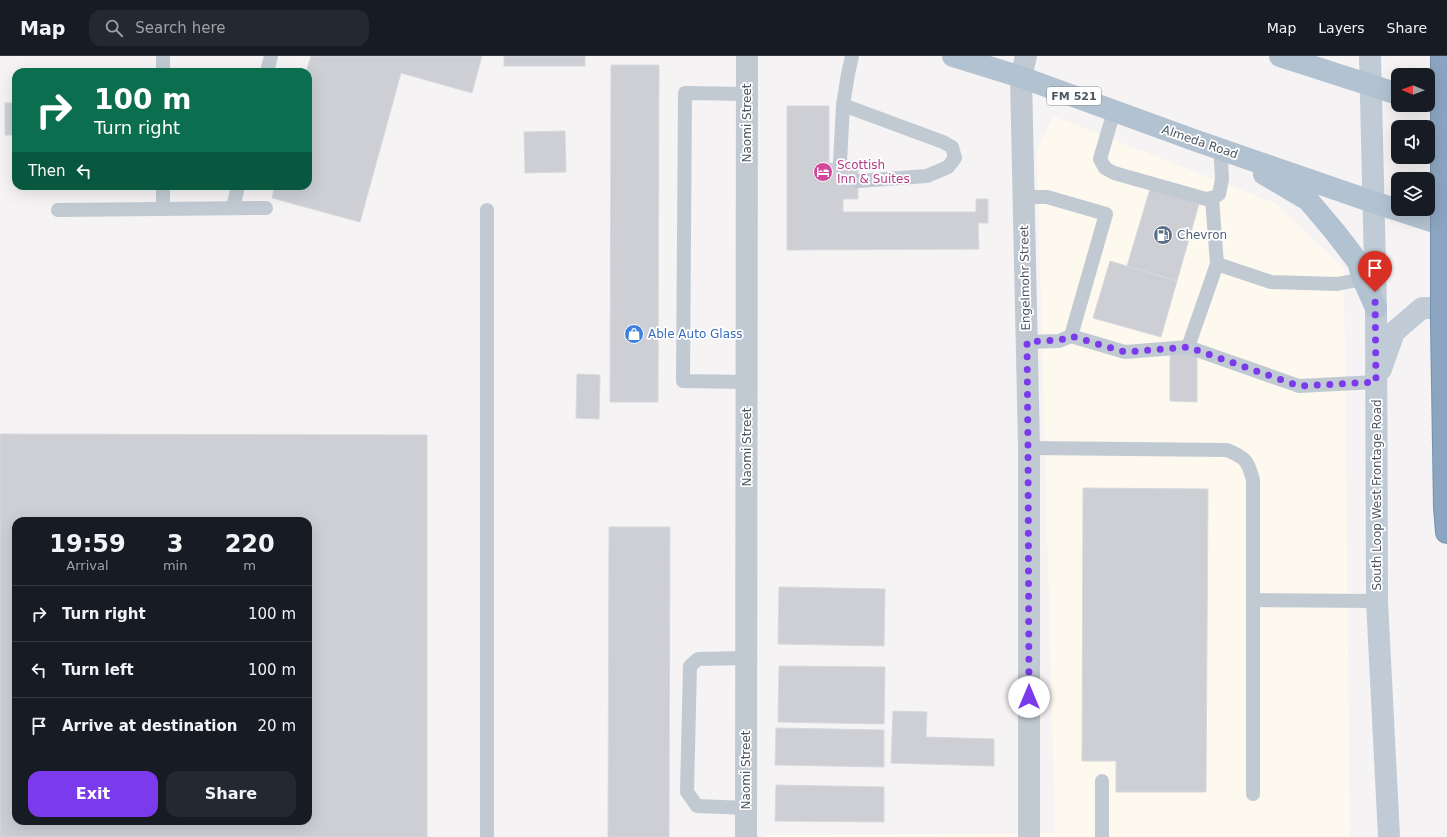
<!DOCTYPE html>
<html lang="en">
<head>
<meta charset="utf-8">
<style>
  :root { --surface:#171b24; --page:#242831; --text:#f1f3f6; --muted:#9ea1a6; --line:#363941; --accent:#7c3aed }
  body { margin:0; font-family:"DejaVu Sans",sans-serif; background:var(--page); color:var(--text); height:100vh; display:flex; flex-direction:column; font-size:15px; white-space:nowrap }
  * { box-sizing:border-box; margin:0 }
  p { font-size:13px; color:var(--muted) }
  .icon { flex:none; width:22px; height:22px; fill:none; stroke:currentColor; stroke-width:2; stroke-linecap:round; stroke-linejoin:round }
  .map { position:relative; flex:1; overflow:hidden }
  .sheet { position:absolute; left:12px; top:461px; width:300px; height:308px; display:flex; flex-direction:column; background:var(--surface); border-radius:12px; box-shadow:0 4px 16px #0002 }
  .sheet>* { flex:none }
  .guide { position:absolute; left:12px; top:12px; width:300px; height:122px; border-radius:12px; box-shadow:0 4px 16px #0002; background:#0b6e4f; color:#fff; overflow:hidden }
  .needle { width:26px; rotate:271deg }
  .fabs { position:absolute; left:1391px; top:12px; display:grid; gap:8px }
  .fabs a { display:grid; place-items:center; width:44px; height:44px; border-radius:8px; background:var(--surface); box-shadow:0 4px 16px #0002; font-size:20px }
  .pin { position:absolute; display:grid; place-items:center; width:34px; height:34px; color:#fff; margin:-41px -17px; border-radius:50% 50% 50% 0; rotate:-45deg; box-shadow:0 0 4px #0007 }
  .pin .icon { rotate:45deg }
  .me { position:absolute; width:44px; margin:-22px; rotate:0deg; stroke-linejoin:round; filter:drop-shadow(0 0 3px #0008) }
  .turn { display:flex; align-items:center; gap:14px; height:84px; padding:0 16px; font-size:18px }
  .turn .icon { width:52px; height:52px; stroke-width:2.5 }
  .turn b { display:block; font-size:28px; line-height:34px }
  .then { display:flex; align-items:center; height:38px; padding:0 16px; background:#0003; gap:8px; font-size:15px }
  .eta { display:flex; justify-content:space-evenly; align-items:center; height:68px; text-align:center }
  .eta b { font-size:24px; font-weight:700; line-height:28px }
  .cta { display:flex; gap:8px; margin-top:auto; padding:8px 16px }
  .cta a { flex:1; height:46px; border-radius:12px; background:var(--accent); color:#fff; font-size:16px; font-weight:700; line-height:46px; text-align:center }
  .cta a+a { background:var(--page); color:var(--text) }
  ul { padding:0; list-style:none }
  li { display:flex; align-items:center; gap:12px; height:56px; padding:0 16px; border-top:1px solid var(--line) }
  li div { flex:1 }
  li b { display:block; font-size:15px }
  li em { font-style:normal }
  header { display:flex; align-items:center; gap:24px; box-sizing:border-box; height:56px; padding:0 20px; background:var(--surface); border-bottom:1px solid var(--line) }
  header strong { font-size:19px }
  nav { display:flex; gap:22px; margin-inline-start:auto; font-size:14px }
  .search { width:280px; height:36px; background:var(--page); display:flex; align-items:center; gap:10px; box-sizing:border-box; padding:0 14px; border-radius:12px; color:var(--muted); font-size:15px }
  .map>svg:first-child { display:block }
  .commercial { fill:#fdf9ef }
  .building { fill:#cdcfd5; stroke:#d7d9de; fill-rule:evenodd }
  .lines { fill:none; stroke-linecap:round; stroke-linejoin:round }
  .motorway-casing { stroke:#7690ad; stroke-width:24 }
  .service { stroke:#c1cad2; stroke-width:14 }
  .minor { stroke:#c1cad2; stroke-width:22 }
  .tertiary { stroke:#c1cad2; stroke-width:22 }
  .secondary { stroke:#c1cbd6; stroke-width:22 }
  .primary { stroke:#b3c2d1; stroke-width:22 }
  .motorway { stroke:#8ba5c1; stroke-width:22 }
  .motorway-bridge-casing { stroke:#7690ad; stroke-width:24; stroke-linecap:butt }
  .motorway-bridge { stroke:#8ba5c1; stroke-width:22 }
  .route { stroke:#7c3aed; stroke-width:7; stroke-dasharray:0 12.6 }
  .labels { text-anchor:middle; stroke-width:3.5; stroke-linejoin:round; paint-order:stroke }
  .shield { fill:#fff; stroke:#808990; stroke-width:1 }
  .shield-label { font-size:11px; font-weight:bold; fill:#4a5661 }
  .street-label { font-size:12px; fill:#4a5661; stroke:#fff }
  .hotel-label { font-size:12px; fill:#b23c85; stroke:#fff; text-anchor:start }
  .service-label { font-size:12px; fill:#4e5e75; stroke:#fff; text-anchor:start }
  .shop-label { font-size:12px; fill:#366cbe; stroke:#fff; text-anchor:start }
</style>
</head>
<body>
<header>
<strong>Map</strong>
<div class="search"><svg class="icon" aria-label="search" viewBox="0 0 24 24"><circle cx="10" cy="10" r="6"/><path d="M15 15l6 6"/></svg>Search here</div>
<nav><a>Map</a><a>Layers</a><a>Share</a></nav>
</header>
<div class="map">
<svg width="1447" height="781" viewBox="0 0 1447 781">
  <rect width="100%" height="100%" fill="#f5f3f3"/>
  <!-- commercial -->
  <path class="commercial" d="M1053,60L1277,148L1344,214L1350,781H765V779L1055,777L1037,95Z"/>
  <!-- building -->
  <g class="building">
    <path d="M311,0H482L472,37L401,17L360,166L272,142L275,130H308V16H306Z"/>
    <rect x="504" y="0" width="81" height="10"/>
    <path d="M611,9H659L658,346H610Z"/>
    <rect x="5" y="47" width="11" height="32"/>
    <path d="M787,50H829V107H858V143H843V156H976V143H988V167H978L979,193L787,194Z"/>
    <path d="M565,75L566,116L525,117L524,76Z"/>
    <path d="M1150,133L1199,148L1177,225L1127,210Z"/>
    <path d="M1110,205L1177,225L1161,281L1093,262Z"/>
    <path d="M1170,296H1197V346L1170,345Z"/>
    <path d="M577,318L600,319L599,363L576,362Z"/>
    <path d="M0,378L427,379V781H0ZM16,465H308V765H16Z"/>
    <path d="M1083,432L1208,433L1206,736H1116V705H1082Z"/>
    <path d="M609,471H670L669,781H608Z"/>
    <path d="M779,531L885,533L884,590L778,588Z"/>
    <path d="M779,610L885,611L884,668L778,666Z"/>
    <path d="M893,655L927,656L926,681L994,683V710L891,707Z"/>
    <path d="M776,672L884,674V711L775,709Z"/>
    <path d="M776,729L884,731V766L775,765Z"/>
  </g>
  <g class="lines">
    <defs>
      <path id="motorway" d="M1442,268L1445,451L1447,476"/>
    </defs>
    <!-- motorway casing -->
    <use href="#motorway" class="motorway-casing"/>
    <!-- service -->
    <g class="service">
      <path d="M852,0L848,18L843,49L943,86L952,91L955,102L948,111L927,120L858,125"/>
      <path d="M163,16V0"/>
      <path d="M267,16L271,0"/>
      <path d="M1114,55L1100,103L1105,112L1114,117L1206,143L1215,141L1219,138L1222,123L1221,104L1223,94"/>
      <path d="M840,107L843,49"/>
      <path d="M1024,141H1047L1106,158L1071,280L1059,285L1027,286"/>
      <path d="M1212,142L1217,208L1188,291L1299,330L1376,326"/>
      <path d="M233,152L238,130"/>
      <path d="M163,153V130"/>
      <path d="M58,154L266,152"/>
      <path d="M487,154V781"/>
      <path d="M1217,208L1271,226L1337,228L1363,223"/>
      <path d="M1071,280L1125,296L1188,291"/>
      <path d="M747,326L683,325L685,37L747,38"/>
      <path d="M1029,392L1227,394C1246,402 1248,405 1253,424V738"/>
      <path d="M1253,544L1377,545"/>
      <path d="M746,752L697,750L687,736L690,610L698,603L747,602"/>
      <path d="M1102,781V725"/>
    </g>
    <!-- minor -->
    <path class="minor" d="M1026,0L1021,21L1029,392V781"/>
    <!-- tertiary -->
    <path class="tertiary" d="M746,781L747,0"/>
    <!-- secondary -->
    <g class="secondary">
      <path d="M1370,0L1376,252L1377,545L1389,781"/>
      <path d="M1381,313L1394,276L1422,252H1447"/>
    </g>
    <!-- primary -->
    <g class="primary">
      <path d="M953,0L1021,21L1194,84L1373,146L1447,170"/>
      <path d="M1280,0L1398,38"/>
      <path d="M1264,118L1308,144L1335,176L1358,206L1363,223L1376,252"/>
    </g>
    <!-- motorway -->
    <use href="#motorway" class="motorway"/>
    <defs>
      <path id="motorway-bridge" d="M1442,0V268"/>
    </defs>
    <!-- motorway-bridge casing -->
    <use href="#motorway-bridge" class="motorway-bridge-casing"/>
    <!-- motorway-bridge -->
    <use href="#motorway-bridge" class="motorway-bridge"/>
  </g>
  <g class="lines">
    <!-- route -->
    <path class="route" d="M1029,641L1028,392L1027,286L1060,284L1071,280L1125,296L1188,291L1299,330L1376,326L1375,236"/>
  </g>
  <!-- icons -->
  <defs>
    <symbol id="hotel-disc" viewBox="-11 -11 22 22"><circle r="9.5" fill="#d1479c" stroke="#fff"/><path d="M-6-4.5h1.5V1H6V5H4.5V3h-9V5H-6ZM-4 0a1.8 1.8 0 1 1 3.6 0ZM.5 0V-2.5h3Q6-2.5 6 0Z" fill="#fff"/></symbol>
    <symbol id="fuel-disc" viewBox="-11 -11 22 22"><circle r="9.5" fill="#5c6f8a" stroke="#fff"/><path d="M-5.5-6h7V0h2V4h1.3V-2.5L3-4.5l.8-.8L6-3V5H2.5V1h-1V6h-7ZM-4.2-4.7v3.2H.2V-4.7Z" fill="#fff"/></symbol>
    <symbol id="shop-disc" viewBox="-11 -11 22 22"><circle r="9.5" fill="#3f7fe0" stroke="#fff"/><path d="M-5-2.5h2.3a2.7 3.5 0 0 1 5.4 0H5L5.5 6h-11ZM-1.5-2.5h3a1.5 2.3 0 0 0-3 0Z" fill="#fff"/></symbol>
  </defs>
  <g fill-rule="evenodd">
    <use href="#hotel-disc" x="812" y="105" width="22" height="22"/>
    <use href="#fuel-disc" x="1152" y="168" width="22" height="22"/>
    <use href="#shop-disc" x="623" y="267" width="22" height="22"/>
  </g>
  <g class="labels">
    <!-- shield labels -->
    <rect class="shield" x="1047" y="31" width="54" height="18" rx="3"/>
    <g class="shield-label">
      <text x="1074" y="44">FM 521</text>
    </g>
    <!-- street labels -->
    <g class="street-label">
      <text transform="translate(747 67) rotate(-90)" y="4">Naomi Street</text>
      <text transform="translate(1200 86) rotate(19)" y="4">Almeda Road</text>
      <text transform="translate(1025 222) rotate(-91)" y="4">Engelmohr Street</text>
      <text transform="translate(747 391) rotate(-90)" y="4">Naomi Street</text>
      <text transform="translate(1377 439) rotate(-90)" y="4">South Loop West Frontage Road</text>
      <text transform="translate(746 714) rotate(-90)" y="4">Naomi Street</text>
    </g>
    <!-- hotel labels -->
    <g class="hotel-label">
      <text x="837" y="113">Scottish<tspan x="837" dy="14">Inn &amp; Suites</tspan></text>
    </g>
    <!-- service labels -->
    <g class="service-label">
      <text x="1177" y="183">Chevron</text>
    </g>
    <!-- shop labels -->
    <g class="shop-label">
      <text x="648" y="282">Able Auto Glass</text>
    </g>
  </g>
</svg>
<div class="fabs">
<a><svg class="needle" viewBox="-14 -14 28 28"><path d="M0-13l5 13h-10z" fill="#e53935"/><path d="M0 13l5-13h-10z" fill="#9ea1a6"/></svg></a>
<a><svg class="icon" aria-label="sound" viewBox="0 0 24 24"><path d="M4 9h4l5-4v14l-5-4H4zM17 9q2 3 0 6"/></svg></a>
<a><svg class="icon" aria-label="layers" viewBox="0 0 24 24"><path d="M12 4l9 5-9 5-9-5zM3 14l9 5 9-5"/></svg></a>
</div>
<div class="pin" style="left:1375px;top:236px;background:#d93025"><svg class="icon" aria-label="arrive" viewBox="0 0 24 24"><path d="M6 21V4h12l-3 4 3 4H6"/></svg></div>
<svg class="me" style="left:1029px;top:641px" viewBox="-20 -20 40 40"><circle r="19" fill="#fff"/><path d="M0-13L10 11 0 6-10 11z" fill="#7c3aed"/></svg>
<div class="guide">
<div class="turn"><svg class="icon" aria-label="right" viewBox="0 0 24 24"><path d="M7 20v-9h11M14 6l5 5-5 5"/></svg><div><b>100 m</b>Turn right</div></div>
<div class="then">Then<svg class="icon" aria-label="left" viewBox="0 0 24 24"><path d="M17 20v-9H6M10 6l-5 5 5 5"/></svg></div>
</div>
<section class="sheet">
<div class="eta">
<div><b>19:59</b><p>Arrival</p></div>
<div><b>3</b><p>min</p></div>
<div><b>220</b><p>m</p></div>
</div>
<ul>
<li><svg class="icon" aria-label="right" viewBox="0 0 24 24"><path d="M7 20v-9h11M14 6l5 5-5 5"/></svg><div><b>Turn right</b></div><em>100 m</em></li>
<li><svg class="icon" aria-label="left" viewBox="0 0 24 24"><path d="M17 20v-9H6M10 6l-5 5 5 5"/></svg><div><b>Turn left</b></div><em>100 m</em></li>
<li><svg class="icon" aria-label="arrive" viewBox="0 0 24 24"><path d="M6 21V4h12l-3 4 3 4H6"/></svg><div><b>Arrive at destination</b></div><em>20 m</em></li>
</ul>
<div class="cta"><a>Exit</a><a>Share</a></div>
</section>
</div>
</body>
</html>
